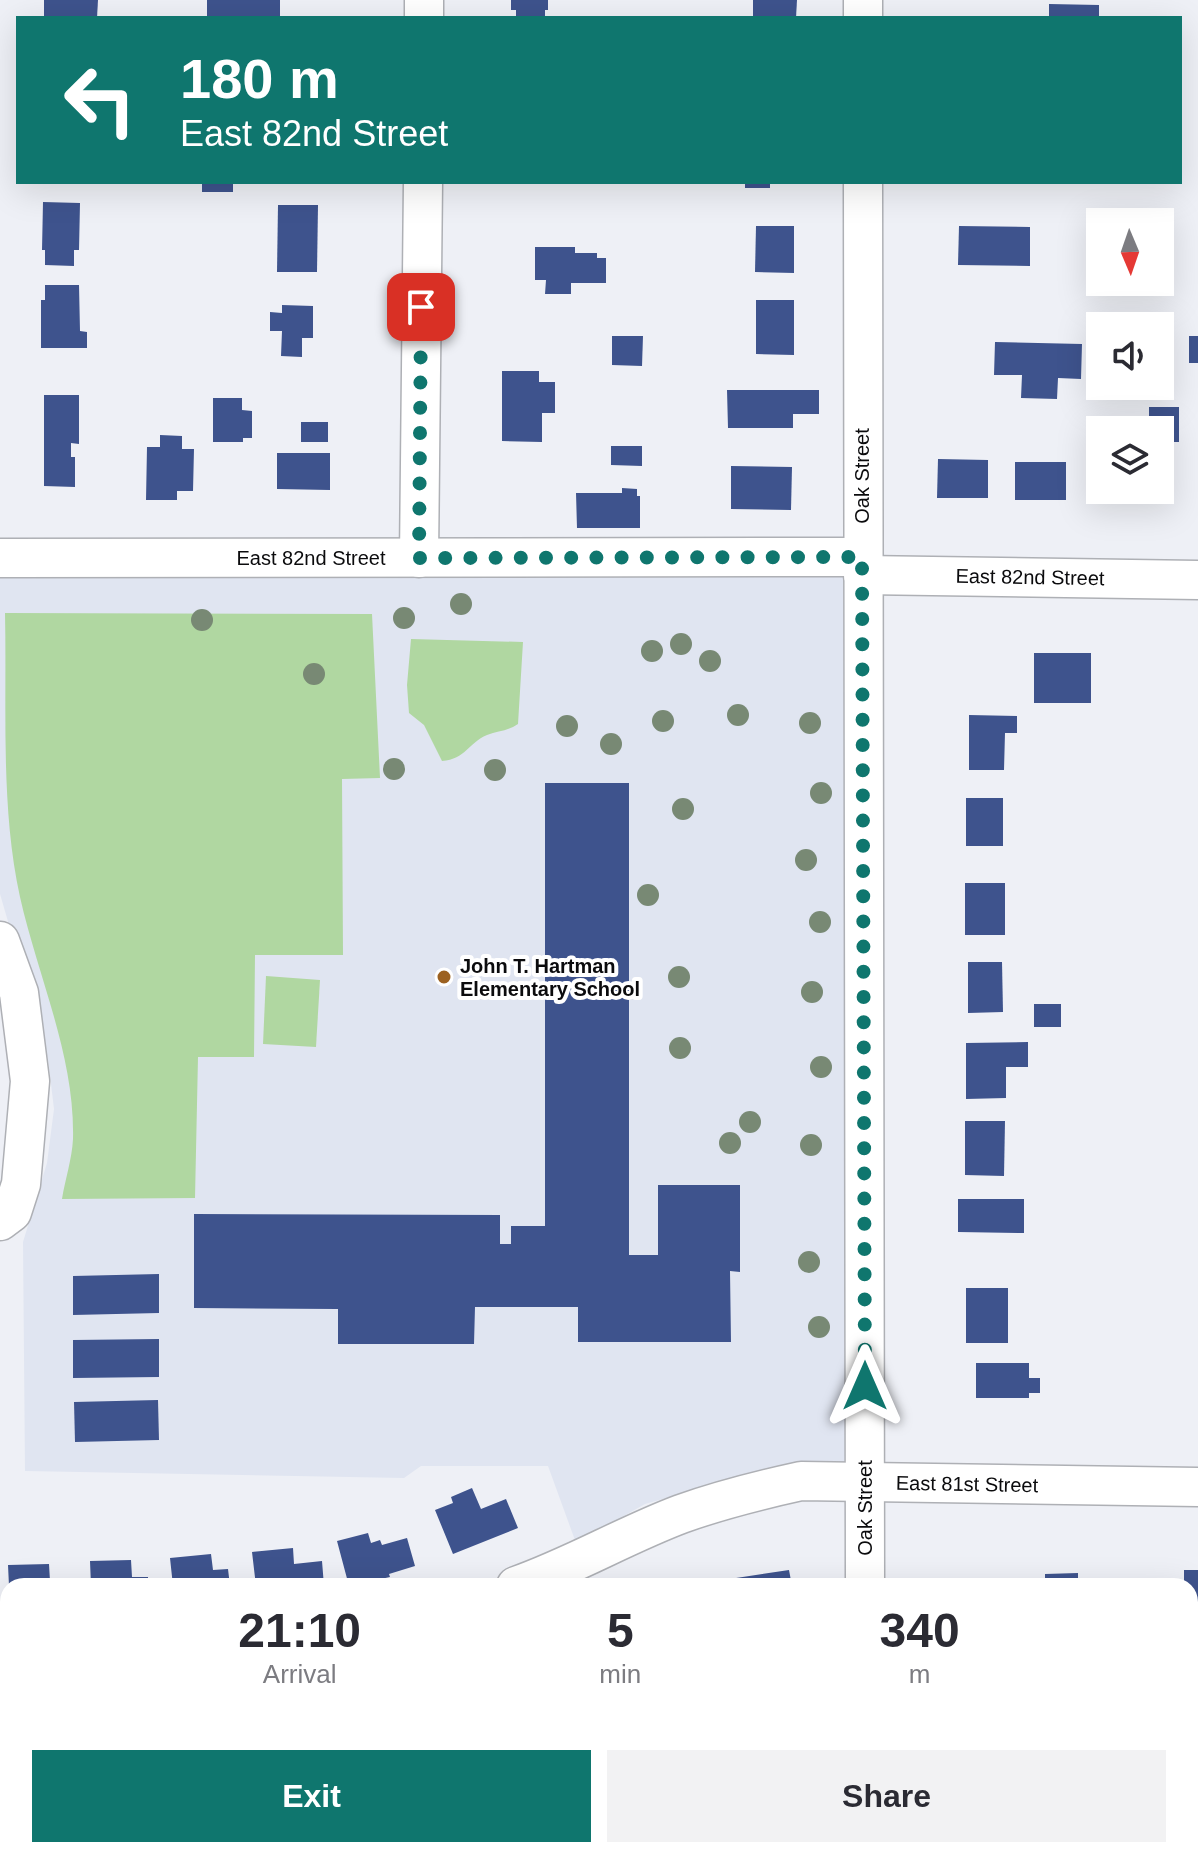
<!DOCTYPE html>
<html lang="en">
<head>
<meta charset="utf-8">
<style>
  :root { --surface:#fff; --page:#f2f2f3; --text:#2b2b33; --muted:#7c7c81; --accent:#0f766e }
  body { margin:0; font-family:Helvetica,sans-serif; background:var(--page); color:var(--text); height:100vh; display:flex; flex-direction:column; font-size:30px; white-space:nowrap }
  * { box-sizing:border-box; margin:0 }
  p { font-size:26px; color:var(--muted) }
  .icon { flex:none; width:44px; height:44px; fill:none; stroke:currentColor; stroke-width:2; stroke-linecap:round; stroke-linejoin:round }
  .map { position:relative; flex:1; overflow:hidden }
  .panel { position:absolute; left:0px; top:1578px; width:1198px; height:280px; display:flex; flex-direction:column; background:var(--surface); border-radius:24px 24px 0 0; box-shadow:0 8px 32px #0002 }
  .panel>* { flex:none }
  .top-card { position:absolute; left:16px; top:16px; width:1166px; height:168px; border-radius:0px; box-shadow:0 8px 32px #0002; background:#0f766e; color:#fff; overflow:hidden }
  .needle { width:52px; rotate:178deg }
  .buttons { position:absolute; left:1086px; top:208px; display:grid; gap:16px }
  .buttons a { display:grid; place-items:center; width:88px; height:88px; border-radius:0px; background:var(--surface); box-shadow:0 8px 32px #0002; font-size:40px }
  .pin { position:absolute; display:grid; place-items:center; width:68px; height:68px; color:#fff; margin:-34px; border-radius:16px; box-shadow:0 4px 12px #0006 }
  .me { position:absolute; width:88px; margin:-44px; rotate:0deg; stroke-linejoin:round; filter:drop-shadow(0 0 6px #0008) }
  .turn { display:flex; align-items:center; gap:28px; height:168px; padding:0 32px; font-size:36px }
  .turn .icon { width:104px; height:104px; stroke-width:2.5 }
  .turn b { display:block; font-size:56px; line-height:68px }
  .eta { display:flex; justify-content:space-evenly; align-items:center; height:136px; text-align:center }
  .eta b { font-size:48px; font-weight:700; line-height:56px }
  .cta { display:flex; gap:16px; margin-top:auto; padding:16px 32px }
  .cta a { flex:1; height:92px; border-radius:0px; background:var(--accent); color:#fff; font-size:32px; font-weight:700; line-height:92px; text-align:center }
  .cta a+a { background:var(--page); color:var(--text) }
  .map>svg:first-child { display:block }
  .built { fill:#e0e5f1 }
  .green { fill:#b0d7a1 }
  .building { fill:#3e538d }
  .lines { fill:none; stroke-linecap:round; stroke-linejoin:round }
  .minor-casing { stroke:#aeb0b5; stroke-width:41 }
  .minor { stroke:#fff; stroke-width:38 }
  .tree { fill:#788974 }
  .route { stroke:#0f766e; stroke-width:14; stroke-dasharray:0 25.2 }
  .poi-dot { fill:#9c6121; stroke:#fff; stroke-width:3 }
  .labels { text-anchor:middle; stroke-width:8; stroke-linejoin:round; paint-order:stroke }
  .street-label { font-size:20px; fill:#0b0b0d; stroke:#fff }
  .poi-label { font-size:20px; font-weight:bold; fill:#0b0b0d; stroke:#fff; text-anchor:start }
</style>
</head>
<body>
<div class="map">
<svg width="1198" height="1858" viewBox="0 0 1198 1858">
  <rect width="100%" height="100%" fill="#eef0f6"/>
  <!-- built -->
  <path class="built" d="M0,570L863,575L865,1470L772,1468L645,1504L576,1543L548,1466H421L404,1478L25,1471L23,1242L47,1163L54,1109L48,1059L0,894Z"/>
  <!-- green -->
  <g class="green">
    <path d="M5,613L372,614L380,778L342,779L343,955H255L254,1057H198L195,1198L62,1199C65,1180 72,1159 73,1139C75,1056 38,977 20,897C0,806 7,705 5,613Z"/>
    <path d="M411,639L523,642L518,724C508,731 498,731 487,735C468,743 466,759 442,761L424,725L409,713L407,685Z"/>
    <path d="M266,976L320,980L316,1047L263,1044Z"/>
  </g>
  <!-- building -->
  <g class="building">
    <path d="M44,0H98L97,18H44Z"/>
    <rect x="207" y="0" width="73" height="18"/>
    <path d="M511,0H548V10H545V18H516V10H511Z"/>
    <path d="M753,0H797L796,18H753Z"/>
    <path d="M1049,4L1099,5V18H1049Z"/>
    <rect x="202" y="182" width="31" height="10"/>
    <rect x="745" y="182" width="25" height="6"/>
    <path d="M43,202L80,203L79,250H74V266L45,265V250H42Z"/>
    <path d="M278,205H318L317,272H277Z"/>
    <path d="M756,226H794V273L755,272Z"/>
    <path d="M959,226L1030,227V266L958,265Z"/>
    <path d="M535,247H575V253H597V258H606V283H571V294H545L546,280H535Z"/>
    <path d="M45,285H79L80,331L87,332V348H41V300H45Z"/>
    <path d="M756,300H794V355L756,354Z"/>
    <path d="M282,305L313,306V338H302V357L281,356L282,331H270V312L282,313Z"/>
    <path d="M612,336H643L642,366L612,365Z"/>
    <rect x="1189" y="336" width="9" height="27"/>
    <path d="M995,342L1082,344L1081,379L1058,378L1057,399L1021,398L1022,375H994Z"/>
    <path d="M502,371H539V382H555V413H542V442L502,441Z"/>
    <path d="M727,390H819V414H793V428H728Z"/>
    <path d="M44,395H79V444L71,443V457H75V487L44,486Z"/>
    <path d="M213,398H242V410L252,411V438H243V442H213Z"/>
    <path d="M1149,407H1179V442H1160V430H1149Z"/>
    <rect x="301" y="422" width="27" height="20"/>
    <path d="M160,435L182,436V449H194L193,491H177V500H146L147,447H160Z"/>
    <path d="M611,446H642V466L611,465Z"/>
    <path d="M277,453H330V490L277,489Z"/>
    <path d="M938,459L988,460V498H937Z"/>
    <rect x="1015" y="462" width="51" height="38"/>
    <path d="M731,466L792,467L791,510L731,509Z"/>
    <path d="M1097,469H1100V490H1148V502L1097,501Z"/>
    <path d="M622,488L637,489V496H640V528H577L576,493H622Z"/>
    <rect x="1034" y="653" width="57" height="50"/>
    <path d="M969,715L1017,716V733H1005L1004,770H969Z"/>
    <path d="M545,783H629V1255H658V1185H740V1272L730,1271L731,1342H578V1307H475L474,1344H338V1309L194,1308V1214L500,1215V1244H511V1226H545Z"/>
    <rect x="966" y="798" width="37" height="48"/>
    <rect x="965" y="883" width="40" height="52"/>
    <path d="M968,962H1002L1003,1012L968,1013Z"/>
    <rect x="1034" y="1004" width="27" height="23"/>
    <path d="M1028,1042V1067H1006V1098L966,1099V1043Z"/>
    <path d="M965,1121H1005L1004,1176L965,1175Z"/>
    <path d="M958,1199H1024V1233L958,1232Z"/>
    <path d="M159,1274V1313L73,1315V1276Z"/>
    <rect x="966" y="1288" width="42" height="55"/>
    <path d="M159,1339V1377L73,1378V1340Z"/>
    <path d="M976,1363H1029V1378H1040V1393H1029V1398H976Z"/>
    <path d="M158,1400L159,1440L75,1442L74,1402Z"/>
    <path d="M472,1488L481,1509L506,1499L518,1528L453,1554L435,1510L453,1503L451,1497Z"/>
    <path d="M368,1533L371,1543L380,1540L382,1545L407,1538L415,1566L389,1574L390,1577L349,1586L337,1541Z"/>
    <path d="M293,1548L294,1564L322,1561L324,1586H256L252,1552Z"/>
    <path d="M211,1554L213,1570L228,1569L230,1586H173L170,1558Z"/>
    <path d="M131,1560L132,1577H148V1586H91L90,1561Z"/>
    <path d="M49,1564L50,1581H66V1586H9L8,1565Z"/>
    <path d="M789,1570L792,1586H724L723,1580Z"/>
    <path d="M1184,1570H1198V1673H1190V1586H1184Z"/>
    <path d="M1078,1573V1586H1045V1574Z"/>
    <rect x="0" y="1757" width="8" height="48"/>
    <rect x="1195" y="1790" width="3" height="68"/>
    <path d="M559,1850H605L607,1858H562Z"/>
    <path d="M661,1850H711L713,1858H655L662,1855Z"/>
    <path d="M732,1850H792L793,1858H733Z"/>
    <path d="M932,1850H1009V1857L932,1855Z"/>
    <path d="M1029,1850H1088V1855L1029,1856Z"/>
    <rect x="1116" y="1850" width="64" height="8"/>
  </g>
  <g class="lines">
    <defs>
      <g id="minor">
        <path d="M424,18V0"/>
        <path d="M863,18V0"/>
        <path d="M863,182L865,1586"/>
        <path d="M0,558L862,557"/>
        <path d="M419,558L423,182"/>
        <path d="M863,575L1198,580"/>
        <path d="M0,941L19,993L30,1081L21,1184L12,1212L0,1221"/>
        <path d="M516,1586C573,1566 625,1535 681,1514C720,1500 760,1490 801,1481L1198,1487"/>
        <path d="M0,1686L8,1685"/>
        <path d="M866,1850V1858"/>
      </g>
    </defs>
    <!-- minor casing -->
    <use href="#minor" class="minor-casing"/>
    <!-- minor -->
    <use href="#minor" class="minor"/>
  </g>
  <!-- trees -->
  <g class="tree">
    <circle cx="461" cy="604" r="11"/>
    <circle cx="404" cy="618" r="11"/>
    <circle cx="202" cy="620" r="11"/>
    <circle cx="681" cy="644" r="11"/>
    <circle cx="652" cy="651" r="11"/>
    <circle cx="710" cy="661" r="11"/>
    <circle cx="314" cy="674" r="11"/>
    <circle cx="738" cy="715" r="11"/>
    <circle cx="663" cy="721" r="11"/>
    <circle cx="810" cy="723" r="11"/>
    <circle cx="567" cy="726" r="11"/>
    <circle cx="611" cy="744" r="11"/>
    <circle cx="394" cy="769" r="11"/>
    <circle cx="495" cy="770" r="11"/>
    <circle cx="821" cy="793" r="11"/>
    <circle cx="683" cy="809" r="11"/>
    <circle cx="806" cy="860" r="11"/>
    <circle cx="648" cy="895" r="11"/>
    <circle cx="820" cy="922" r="11"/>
    <circle cx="679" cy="977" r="11"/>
    <circle cx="812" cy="992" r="11"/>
    <circle cx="680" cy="1048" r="11"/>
    <circle cx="821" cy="1067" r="11"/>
    <circle cx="750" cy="1122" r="11"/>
    <circle cx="730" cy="1143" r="11"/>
    <circle cx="811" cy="1145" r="11"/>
    <circle cx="809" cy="1262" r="11"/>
    <circle cx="819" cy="1327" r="11"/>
  </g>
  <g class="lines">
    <!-- route -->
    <path class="route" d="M421,307L419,558L862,557L865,1386"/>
  </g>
  <!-- markers -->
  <circle class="poi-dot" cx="444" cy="977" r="8"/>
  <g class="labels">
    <!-- street labels -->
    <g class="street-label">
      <text transform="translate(862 476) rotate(-90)" y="7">Oak Street</text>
      <text x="311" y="565">East 82nd Street</text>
      <text transform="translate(1030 577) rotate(1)" y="7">East 82nd Street</text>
      <text transform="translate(967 1484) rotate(1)" y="7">East 81st Street</text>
      <text transform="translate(865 1508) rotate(-90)" y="7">Oak Street</text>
    </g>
    <!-- poi labels -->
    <g class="poi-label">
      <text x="460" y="973">John T. Hartman<tspan x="460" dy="23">Elementary School</tspan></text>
    </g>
  </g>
</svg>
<div class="buttons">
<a><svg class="needle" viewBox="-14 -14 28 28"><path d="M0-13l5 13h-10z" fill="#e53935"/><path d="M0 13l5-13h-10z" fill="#7c7c81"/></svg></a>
<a><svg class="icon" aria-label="sound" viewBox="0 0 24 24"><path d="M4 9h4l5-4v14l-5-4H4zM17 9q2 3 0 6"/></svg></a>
<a><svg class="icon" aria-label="layers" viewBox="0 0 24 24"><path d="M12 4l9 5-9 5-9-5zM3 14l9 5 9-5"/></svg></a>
</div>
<div class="pin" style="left:421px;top:307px;background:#d93025"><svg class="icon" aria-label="arrive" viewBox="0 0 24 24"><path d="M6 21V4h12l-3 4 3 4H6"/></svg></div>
<svg class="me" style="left:865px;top:1386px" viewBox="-20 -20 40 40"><path d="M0-17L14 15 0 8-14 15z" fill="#0f766e" stroke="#fff" stroke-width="4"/></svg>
<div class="top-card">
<div class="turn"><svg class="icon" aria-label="left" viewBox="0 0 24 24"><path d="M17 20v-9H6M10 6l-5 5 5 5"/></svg><div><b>180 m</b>East 82nd Street</div></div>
</div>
<section class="panel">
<div class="eta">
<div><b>21:10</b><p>Arrival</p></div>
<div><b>5</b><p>min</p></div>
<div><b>340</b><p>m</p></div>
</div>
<div class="cta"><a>Exit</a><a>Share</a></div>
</section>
</div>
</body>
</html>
